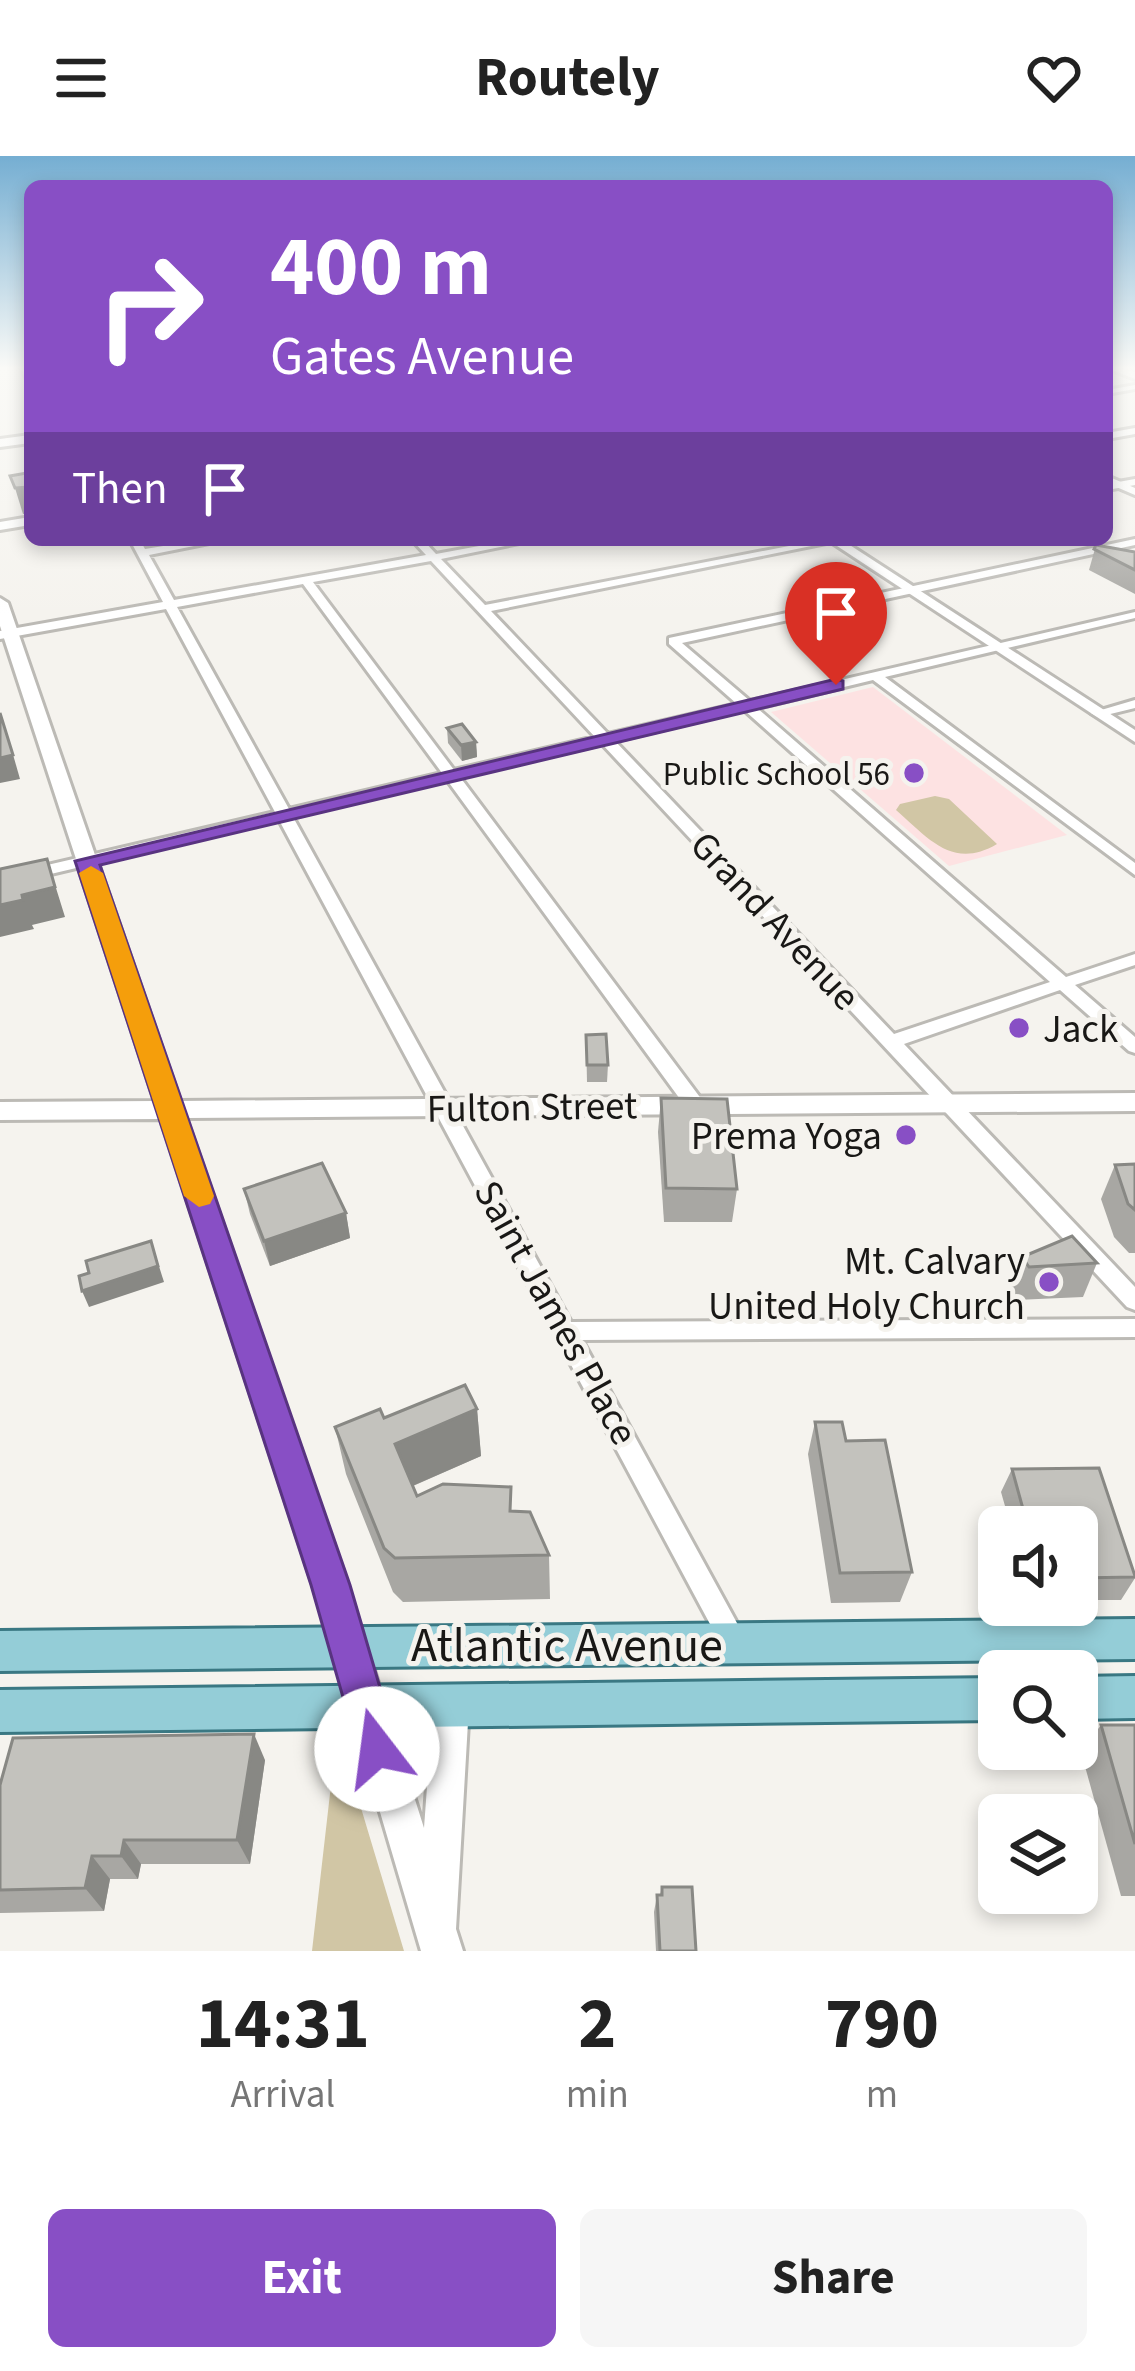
<!DOCTYPE html>
<html lang="en">
<head>
<meta charset="utf-8">
<style>
  :root { --surface:#fff; --page:#f6f6f6; --text:#222; --muted:#767676; --accent:#884fc5 }
  body { margin:0; font-family:"Source Sans 3",sans-serif; background:var(--page); color:var(--text); height:100vh; display:flex; flex-direction:column; font-size:45px; white-space:nowrap }
  * { box-sizing:border-box; margin:0 }
  p { font-size:39px; color:var(--muted) }
  .icon { flex:none; width:66px; height:66px; fill:none; stroke:currentColor; stroke-width:2; stroke-linecap:round; stroke-linejoin:round }
  .map { position:relative; height:1795px; overflow:hidden }
  .panel { display:flex; flex-direction:column; background:var(--surface); flex:1 }
  .panel>* { flex:none }
  .guide { position:absolute; left:24px; top:24px; width:1089px; height:366px; border-radius:18px; box-shadow:0 6px 18px #0003; background:#884fc5; color:#fff; overflow:hidden }
  .fabs { position:absolute; left:978px; top:1350px; display:grid; gap:24px }
  .fabs a { display:grid; place-items:center; width:120px; height:120px; border-radius:18px; background:var(--surface); box-shadow:0 6px 18px #0003; font-size:60px }
  .pin { position:absolute; display:grid; place-items:center; width:102px; height:102px; color:#fff; margin:-123px -51px; border-radius:50% 50% 50% 0; rotate:-45deg; box-shadow:0 0 12px #0007 }
  .pin .icon { rotate:45deg }
  .me { position:absolute; width:132px; margin:-66px; rotate:345deg; stroke-linejoin:round; filter:drop-shadow(0 0 9px #0008) }
  .turn { display:flex; align-items:center; gap:42px; height:252px; padding:0 48px; font-size:54px }
  .turn .icon { width:156px; height:156px; stroke-width:2.5 }
  .turn b { display:block; font-size:84px; line-height:102px }
  .then { display:flex; align-items:center; height:114px; padding:0 48px; background:#0003; gap:24px; font-size:45px }
  .eta { display:flex; justify-content:space-evenly; align-items:center; height:204px; text-align:center }
  .eta b { font-size:72px; font-weight:700; line-height:84px }
  .action { display:flex; gap:24px; margin-top:auto; padding:24px 48px }
  .action a { flex:1; height:138px; border-radius:18px; background:var(--accent); color:#fff; font-size:48px; font-weight:700; line-height:138px; text-align:center }
  .action a+a { background:var(--page); color:var(--text) }
  header { display:flex; justify-content:space-between; align-items:center; height:156px; padding:0 48px; background:var(--surface); font-size:54px; font-weight:700 }
  .map>svg:first-child { display:block }
  .education { fill:#fde2e2 }
  .green { fill:#d1c6a5 }
  .lines { fill:none; stroke-linecap:round; stroke-linejoin:round }
  .minor-casing { stroke:#bcbab5; stroke-width:6 }
  .tertiary-casing { stroke:#bcbab5; stroke-width:6 }
  .secondary-casing { stroke:#bcbab5; stroke-width:6 }
  .primary-casing { stroke:#3a7883; stroke-width:6 }
  .minor { fill:#fff; fill-rule:evenodd }
  .tertiary { fill:#fff; fill-rule:evenodd }
  .secondary { fill:#fff; fill-rule:evenodd }
  .primary { fill:#94cdd7; fill-rule:evenodd }
  .wall { fill:#a8a7a3 }
  .shaded-wall { fill:#888884 }
  .building { fill:#c3c2bd; stroke:#888884; stroke-width:3 }
  .route { fill:#884fc5; stroke:#583380; stroke-width:3 }
  .slow { fill:#f59e0b }
  .poi-dot { fill:#884fc5; stroke:#f5f3ee; stroke-width:4.5 }
  .labels { text-anchor:middle; stroke-width:10; stroke-linejoin:round; paint-order:stroke }
  .far-poi-label { font-size:33px; fill:#191816; stroke:#f5f3ee; text-anchor:end }
  .street-label { font-size:39px; fill:#191816; stroke:#f5f3ee }
  .poi-label { font-size:39px; fill:#191816; stroke:#f5f3ee; text-anchor:end }
  .near-street-label { font-size:48px; fill:#191816; stroke:#f5f3ee }
</style>
</head>
<body>
<header><svg class="icon" aria-label="menu" viewBox="0 0 24 24"><path d="M4 6h16M4 12h16M4 18h16"/></svg>Routely<svg class="icon" aria-label="heart" viewBox="0 0 24 24"><path d="M12 20l-8-8c-3-5 5-10 8-4 3-6 11-1 8 4z"/></svg></header>
<div class="map">
<svg width="1135" height="1795" viewBox="0 0 1135 1795">
  <rect width="100%" height="100%" fill="#f5f3ee"/>
  <!-- education -->
  <path class="education" d="M873,531L1067,679L949,710L771,556Z"/>
  <!-- green -->
  <g class="green">
    <path d="M935,640L949,643L997,688C953,714 929,683 896,654L900,648Z"/>
    <path d="M349,1612L404,1795H312L331,1629L320,1614Z"/>
  </g>
  <g class="lines">
    <defs>
      <g id="minor">
        <path d="M20,210H28L30,223H27Z"/>
        <path d="M1135,229V233L1107,238V234Z"/>
        <path d="M1135,272V278L1107,283V277Z"/>
        <path d="M1135,323V329L1107,334V328Z"/>
        <path d="M1135,383V389L682,487L750,545L1135,456V462L885,521L1135,707V719L873,524L757,552L1066,821L1135,798V809L1075,829L1135,881V897L1129,895L1060,834L904,888L1135,1131V1154L1127,1151L602,588L460,621L702,944L704,949L695,956L688,954L447,624L293,661L571,1166L1135,1163V1181L582,1184L743,1478L747,1487L743,1496L734,1500L725,1496L279,664L0,730V720L275,656L166,453L0,483V475L163,446L130,384H140L145,393L200,384H224L149,399L174,444L426,399L412,384H423L436,398L511,384H534L441,403L485,449L820,384H841L491,455L608,578L737,548L669,488V482ZM431,405L595,581L454,614L313,426ZM303,428L442,617L289,653L177,451ZM744,554L1050,826L894,878L615,585Z"/>
        <path d="M1135,544V552L1098,561L1091,557Z"/>
      </g>
      <g id="tertiary">
        <path d="M1107,320L1135,332V339L1107,327Z"/>
        <path d="M828,384H842L1135,574V586Z"/>
      </g>
      <g id="secondary">
        <path d="M1107,210L1135,216V223L1107,212Z"/>
        <path d="M30,279V287L0,291V283Z"/>
        <path d="M30,361V369L0,374V366Z"/>
        <path d="M0,442L8,447L180,945L1135,937V955L186,962L347,1429L424,1672L433,1549L438,1536L451,1531L464,1536L469,1549L456,1773L463,1795H421L313,1429L161,963L0,964V946L155,945L0,470Z"/>
      </g>
      <g id="primary">
        <path d="M1135,1463V1503L0,1515V1475Z"/>
        <path d="M1135,1520V1562L1077,1563V1521Z"/>
        <path d="M999,1522V1564L0,1576V1534Z"/>
      </g>
    </defs>
    <!-- minor casing -->
    <use href="#minor" class="minor-casing"/>
    <!-- tertiary casing -->
    <use href="#tertiary" class="tertiary-casing"/>
    <!-- secondary casing -->
    <use href="#secondary" class="secondary-casing"/>
    <!-- primary casing -->
    <use href="#primary" class="primary-casing"/>
    <!-- minor -->
    <use href="#minor" class="minor"/>
    <!-- tertiary -->
    <use href="#tertiary" class="tertiary"/>
    <!-- secondary -->
    <use href="#secondary" class="secondary"/>
    <!-- primary -->
    <use href="#primary" class="primary"/>
  </g>
  <!-- wall -->
  <g class="wall">
    <path d="M1096,389L1135,396V438L1089,414Z"/>
    <path d="M447,572L476,586L477,601L462,605L448,587Z"/>
    <path d="M586,879L608,909L607,926H587Z"/>
    <path d="M661,942L737,1033L732,1066H664L658,976Z"/>
    <path d="M1135,1008V1097H1129L1114,1081L1101,1043L1115,1009Z"/>
    <path d="M244,1033L346,1057L350,1082L270,1110L250,1058Z"/>
    <path d="M1022,1101L1097,1107L1083,1141L1016,1144L1009,1134Z"/>
    <path d="M477,1253L481,1300L413,1330L417,1340L512,1355L549,1399L550,1443L403,1446L393,1436L346,1318L335,1271L384,1262Z"/>
    <path d="M815,1266L846,1285L912,1416L900,1446L831,1447L808,1298Z"/>
    <path d="M1012,1313L1135,1422L1121,1444H1077V1371H1011L1001,1336Z"/>
    <path d="M1101,1569H1135V1740H1121L1081,1596Z"/>
    <path d="M265,1604L250,1708H141L138,1723H110L104,1755L0,1757V1629Z"/>
    <path d="M662,1731L696,1795H656L654,1756L657,1739H660Z"/>
  </g>
  <!-- shaded-wall -->
  <g class="shaded-wall">
    <path d="M30,331V357L23,358L15,332Z"/>
    <path d="M6,574L20,623L0,627V602Z"/>
    <path d="M476,586L477,601L462,605L461,589Z"/>
    <path d="M47,703L65,761L32,769L34,773L0,781V749L22,739Z"/>
    <path d="M346,1057L350,1082L270,1110L264,1085Z"/>
    <path d="M151,1085L164,1126L89,1151L82,1135Z"/>
    <path d="M477,1253L481,1300L403,1334L395,1288Z"/>
    <path d="M254,1578L265,1604L250,1708L237,1684Z"/>
    <path d="M124,1684L141,1708L138,1723L121,1700Z"/>
    <path d="M92,1700L110,1723L104,1755L85,1732Z"/>
  </g>
  <!-- building -->
  <g class="building">
    <path d="M30,309V331L15,332L10,320L27,317Z"/>
    <path d="M1096,389L1135,396V414L1094,393Z"/>
    <path d="M0,557L13,599L0,602Z"/>
    <path d="M462,568L476,586L461,589L447,572Z"/>
    <path d="M47,703L55,731L22,739L23,744L0,749V713Z"/>
    <path d="M606,878L608,909H587L586,879Z"/>
    <path d="M661,942L727,943L737,1033L666,1032Z"/>
    <path d="M322,1007L346,1057L264,1085L244,1033Z"/>
    <path d="M1135,1008V1054L1128,1048L1115,1009Z"/>
    <path d="M1072,1080L1097,1107L1029,1111L1022,1101Z"/>
    <path d="M151,1085L158,1110L82,1135L79,1120L89,1117L86,1105Z"/>
    <path d="M465,1229L477,1253L395,1288L417,1340L443,1328L511,1331L510,1355L530,1356L549,1399L395,1402L384,1392L335,1271L380,1253L384,1262Z"/>
    <path d="M815,1266H842L846,1285L885,1284L912,1416L840,1417Z"/>
    <path d="M1099,1312L1135,1420V1421L1077,1422V1371H1028L1012,1313Z"/>
    <path d="M1101,1569H1135V1688Z"/>
    <path d="M254,1578L237,1684H124L121,1700H92L85,1732L0,1734V1629L13,1582Z"/>
    <path d="M662,1731H692L696,1795H660L657,1739H662Z"/>
  </g>
  <!-- sky -->
  <linearGradient id="sky" x2="0" y2="1"><stop stop-color="#75aed2"/><stop offset="0.46" stop-color="#fafaf7"/><stop offset="1" stop-color="#fafaf7" stop-opacity="0"/></linearGradient>
  <rect width="1135" height="461" fill="url(#sky)"/>
  <!-- route -->
  <path class="route" d="M836,523L843,525V533L100,709L350,1429L398,1593L392,1608L377,1614L362,1608L311,1429L75,705Z"/>
  <!-- slow -->
  <path class="slow" d="M91,710L103,717L214,1040L210,1048L199,1051L184,1040L79,717Z"/>
  <!-- markers -->
  <g class="poi-dot">
    <circle cx="914" cy="617" r="12"/>
    <circle cx="1019" cy="872" r="12"/>
    <circle cx="906" cy="979" r="12"/>
    <circle cx="1049" cy="1126" r="12"/>
  </g>
  <g class="labels">
    <!-- far-poi labels -->
    <g class="far-poi-label">
      <text x="890" y="629">Public School 56</text>
    </g>
    <!-- street labels -->
    <g class="street-label">
      <text transform="translate(776 764) rotate(47)" y="14">Grand Avenue</text>
      <text transform="translate(532 950) rotate(-1)" y="14">Fulton Street</text>
      <text transform="translate(557 1156) rotate(61)" y="14">Saint James Place</text>
    </g>
    <!-- poi labels -->
    <g class="poi-label">
      <text x="1043" y="886" text-anchor="start">Jack</text>
      <text x="882" y="993">Prema Yoga</text>
      <text x="1025" y="1118">Mt. Calvary<tspan x="1025" dy="45">United Holy Church</tspan></text>
    </g>
    <!-- near-street labels -->
    <g class="near-street-label">
      <text x="567" y="1505">Atlantic Avenue</text>
    </g>
  </g>
</svg>
<div class="fabs">
<a><svg class="icon" aria-label="sound" viewBox="0 0 24 24"><path d="M4 9h4l5-4v14l-5-4H4zM17 9q2 3 0 6"/></svg></a>
<a><svg class="icon" aria-label="search" viewBox="0 0 24 24"><circle cx="10" cy="10" r="6"/><path d="M15 15l6 6"/></svg></a>
<a><svg class="icon" aria-label="layers" viewBox="0 0 24 24"><path d="M12 4l9 5-9 5-9-5zM3 14l9 5 9-5"/></svg></a>
</div>
<div class="pin" style="left:836px;top:529px;background:#d93025"><svg class="icon" aria-label="arrive" viewBox="0 0 24 24"><path d="M6 21V4h12l-3 4 3 4H6"/></svg></div>
<svg class="me" style="left:377px;top:1593px" viewBox="-20 -20 40 40"><circle r="19" fill="#fff"/><path d="M0-13L10 11 0 6-10 11z" fill="#884fc5"/></svg>
<div class="guide">
<div class="turn"><svg class="icon" aria-label="right" viewBox="0 0 24 24"><path d="M7 20v-9h11M14 6l5 5-5 5"/></svg><div><b>400 m</b>Gates Avenue</div></div>
<div class="then">Then<svg class="icon" aria-label="arrive" viewBox="0 0 24 24"><path d="M6 21V4h12l-3 4 3 4H6"/></svg></div>
</div>
</div>
<section class="panel">
<div class="eta">
<div><b>14:31</b><p>Arrival</p></div>
<div><b>2</b><p>min</p></div>
<div><b>790</b><p>m</p></div>
</div>
<div class="action"><a>Exit</a><a>Share</a></div>
</section>
</body>
</html>
